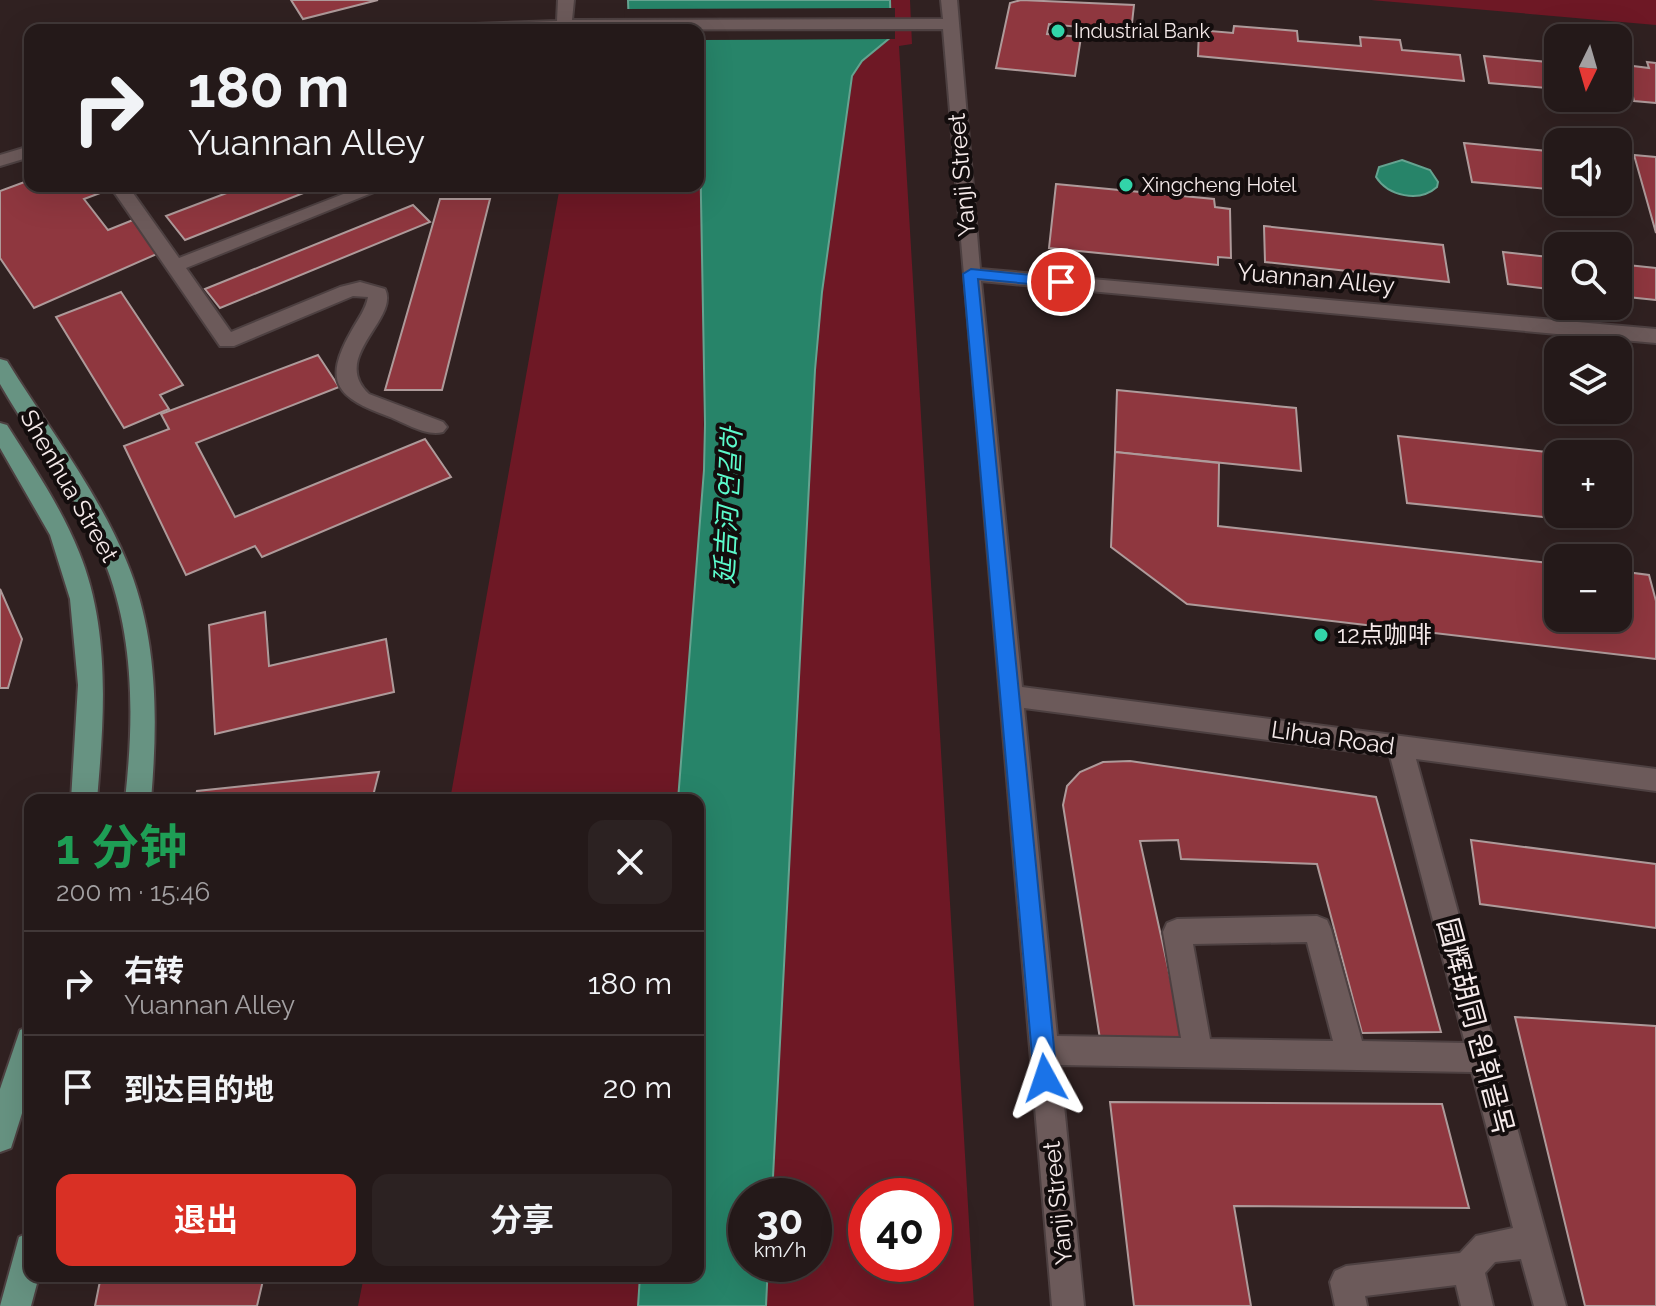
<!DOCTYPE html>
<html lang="zh">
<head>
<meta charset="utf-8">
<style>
  :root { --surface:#241919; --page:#2c2222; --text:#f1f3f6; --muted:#a3a0a2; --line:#413838; --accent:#d93025 }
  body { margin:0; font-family:Raleway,"Noto Sans SC","Noto Sans KR",sans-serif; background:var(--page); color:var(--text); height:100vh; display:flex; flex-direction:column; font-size:30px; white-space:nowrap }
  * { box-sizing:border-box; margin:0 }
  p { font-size:26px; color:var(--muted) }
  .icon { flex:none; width:44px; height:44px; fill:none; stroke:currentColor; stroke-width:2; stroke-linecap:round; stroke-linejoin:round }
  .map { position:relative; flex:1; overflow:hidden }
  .panel { position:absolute; left:24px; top:794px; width:680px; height:488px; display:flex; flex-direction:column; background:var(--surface); border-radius:16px; box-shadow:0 8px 32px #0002,0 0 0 2px var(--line) }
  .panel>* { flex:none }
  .top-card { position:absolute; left:24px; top:24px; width:680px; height:168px; border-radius:16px; box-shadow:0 8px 32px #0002,0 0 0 2px var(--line); background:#241919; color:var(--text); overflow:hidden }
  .needle { width:52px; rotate:185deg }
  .controls { position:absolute; left:1544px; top:24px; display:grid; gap:16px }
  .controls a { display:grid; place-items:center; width:88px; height:88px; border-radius:16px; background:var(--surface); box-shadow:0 8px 32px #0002,0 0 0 2px var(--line); font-size:40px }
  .speed { position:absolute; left:728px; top:1178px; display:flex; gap:16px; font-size:40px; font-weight:700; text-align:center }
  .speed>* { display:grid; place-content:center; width:104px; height:104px; border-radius:50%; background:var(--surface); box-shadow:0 8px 32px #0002,0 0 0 2px var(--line); line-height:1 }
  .speed small { font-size:20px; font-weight:400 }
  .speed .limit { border:12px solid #d22; background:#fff; color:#111 }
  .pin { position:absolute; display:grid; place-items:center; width:68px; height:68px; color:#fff; margin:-34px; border:4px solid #fff; border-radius:50%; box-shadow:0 2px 8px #0007 }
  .me { position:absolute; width:88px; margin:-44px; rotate:355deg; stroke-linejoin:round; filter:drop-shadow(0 0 6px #0008) }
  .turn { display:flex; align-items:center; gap:28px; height:168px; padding:0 32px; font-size:36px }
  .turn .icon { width:104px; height:104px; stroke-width:2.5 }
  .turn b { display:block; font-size:56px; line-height:68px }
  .round { display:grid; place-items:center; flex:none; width:84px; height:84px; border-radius:16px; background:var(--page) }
  .headline { display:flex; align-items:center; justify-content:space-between; height:136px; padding:0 32px }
  h1 { font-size:48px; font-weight:700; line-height:60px; color:#1e9e55 }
  .primary-button { display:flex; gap:16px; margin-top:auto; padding:16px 32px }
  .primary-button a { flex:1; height:92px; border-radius:16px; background:var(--accent); color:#fff; font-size:32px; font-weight:700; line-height:92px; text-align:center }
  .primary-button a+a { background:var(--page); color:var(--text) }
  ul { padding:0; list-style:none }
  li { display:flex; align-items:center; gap:24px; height:104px; padding:0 32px; border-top:2px solid var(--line) }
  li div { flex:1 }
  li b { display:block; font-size:30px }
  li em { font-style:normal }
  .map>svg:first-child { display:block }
  .green { fill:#6e1825; fill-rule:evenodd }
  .water { fill:#278469; stroke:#65a390; stroke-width:2 }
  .pier { fill:#302121 }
  .building { fill:#8f373f; stroke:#ae9a9a; stroke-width:2 }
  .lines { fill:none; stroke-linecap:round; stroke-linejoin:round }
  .minor-casing { stroke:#4d4041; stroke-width:4 }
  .major-casing { stroke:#4d4041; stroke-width:4 }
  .minor { fill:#6c5a5a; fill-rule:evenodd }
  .major { fill:#679382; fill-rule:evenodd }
  .route { fill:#1a73e8; stroke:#114b97; stroke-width:2 }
  .poi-dot { fill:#32d4a9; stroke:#130d0d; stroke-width:3 }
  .labels { text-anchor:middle; stroke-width:8; stroke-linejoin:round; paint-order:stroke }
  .far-poi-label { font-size:20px; fill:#f5eaea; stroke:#130d0d; text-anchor:start }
  .street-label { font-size:24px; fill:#f5eaea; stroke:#130d0d }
  .poi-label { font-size:24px; fill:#f5eaea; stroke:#130d0d; text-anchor:start }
  .water-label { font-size:26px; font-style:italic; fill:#5cfbcc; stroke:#130d0d }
  .near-street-label { font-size:28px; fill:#f5eaea; stroke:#130d0d }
</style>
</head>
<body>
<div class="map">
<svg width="1656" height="1306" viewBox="0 0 1656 1306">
  <rect width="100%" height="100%" fill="#302121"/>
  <!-- green -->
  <g class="green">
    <path d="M890,0H910L912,44L899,46L974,1306H766L768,1264H814V1196H772L815,370L822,292L852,76L862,61L891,37ZM866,1196H934V1264H866Z"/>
    <path d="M1371,0H1656V25Z"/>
    <path d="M698,62L701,63L704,470L678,800H450L560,186H698Z"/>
    <path d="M364,1276H640L638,1306H358Z"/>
  </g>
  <!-- water -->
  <g class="water">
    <path d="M628,0H890L891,37L862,61L852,76L822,292L815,370L772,1196H746V1264H768L766,1306H638L640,1276H698V800H678L704,470L705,424L698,30H629Z"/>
    <path d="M1402,160L1430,170L1438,182L1437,187C1419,203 1388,196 1376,177L1379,167Z"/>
  </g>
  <!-- pier -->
  <path class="pier" d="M895,8V39L698,40V30H625L624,9Z"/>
  <!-- building -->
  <g class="building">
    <path d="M291,0H378L303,19Z"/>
    <path d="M1021,0L1134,5L1131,32L1049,24L1047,34L1081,37L1075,76L996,68L1010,3Z"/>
    <path d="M1234,26L1297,31L1298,41L1361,46L1360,37L1400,40L1402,50L1460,55L1464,81L1198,56L1199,30L1233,33Z"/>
    <path d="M1484,56L1558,63V89L1489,83Z"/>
    <path d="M1647,62L1656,63V103L1634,101L1625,65L1649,68Z"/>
    <path d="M1464,143L1558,152V190L1472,182Z"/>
    <path d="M1634,155L1656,157V233Z"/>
    <path d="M30,180V186H109L111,189L84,199L108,230L133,220L159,253L34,308L0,258V191Z"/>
    <path d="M1056,184L1214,199L1215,207L1230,209L1231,258L1218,257V265L1049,248Z"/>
    <path d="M245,186H321L185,240L166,216Z"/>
    <path d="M440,199H490L442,390H385Z"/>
    <path d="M413,205L430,222L220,308L205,289Z"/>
    <path d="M1264,226L1443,245L1449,282L1265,262Z"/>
    <path d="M1503,252L1558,258V290L1508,284Z"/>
    <path d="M1618,264L1656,268V300L1618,296Z"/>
    <path d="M121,292L183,385L160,395L169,409L124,428L56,317Z"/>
    <path d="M318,355L339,387L196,443L235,517L425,439L451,477L262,557L255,546L186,575L124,446L169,429L161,414Z"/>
    <path d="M1117,390L1296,408L1301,471L1115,452Z"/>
    <path d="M1398,436L1565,454H1558V514H1609L1612,524L1407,503Z"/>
    <path d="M1115,452L1219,463L1218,526L1558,564V618H1618V571L1649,575L1656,601V659L1187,604L1111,547Z"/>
    <path d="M0,589L22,639L8,688H0Z"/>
    <path d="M265,612L269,666L386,639L394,692L215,734L209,625Z"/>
    <path d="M1130,761L1376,797L1441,1032L1362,1033L1317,864L1181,859L1178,840L1140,841L1184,1040L1100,1039L1063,805L1067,786L1080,772L1103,762Z"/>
    <path d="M379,772L372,800H195L197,791Z"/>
    <path d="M1471,840L1656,864V928L1480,904Z"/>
    <path d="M1515,1017L1656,1026V1306H1585Z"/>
    <path d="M1110,1102L1442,1104L1469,1208L1234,1206L1251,1306H1134Z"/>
    <path d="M101,1276H264L257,1306H95Z"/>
  </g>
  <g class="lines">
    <defs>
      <g id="minor">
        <path d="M558,0H574L572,20L943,19L941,0H957L980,269L1656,329V343L981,281L1022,687L1656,769V791L1416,759L1566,1306H1534L1521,1259L1495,1262L1485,1273L1493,1306H1461L1456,1285L1365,1296L1367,1306H1335L1330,1282L1335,1271L1346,1266L1460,1253L1476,1236L1513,1228L1472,1072L1060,1065L1084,1306H1052L943,29L439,30L447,25L557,21ZM1024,708L1390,756L1465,1043L1362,1041L1331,929L1327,920L1317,916L1177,919L1167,923L1163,932L1181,1038L1057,1036ZM1307,942L1333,1041L1210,1039L1193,944Z"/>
        <path d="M30,146V157L0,166V155Z"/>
        <path d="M110,186H128L179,258L364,186H389L186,268L231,332L340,287L360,282L385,289C400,319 329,357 369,394L443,422L447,427L443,432C427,437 405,423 390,417C338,398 321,384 352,330C358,319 366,309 368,297L353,296L234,346H220Z"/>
      </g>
      <g id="major">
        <path d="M0,359L7,361C47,426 97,490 126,560C158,636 158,719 151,800H125C134,719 135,635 103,558C77,496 33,442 0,384Z"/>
        <path d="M0,423L7,425C33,466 61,507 79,552C111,630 104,719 97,800H71L78,685L70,599L50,535L0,448Z"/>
        <path d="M30,1026V1088L11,1148L0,1152V1089L20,1030Z"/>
        <path d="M30,1232V1276H39L31,1306H0L19,1237Z"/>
      </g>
    </defs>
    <!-- minor casing -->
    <use href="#minor" class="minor-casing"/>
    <!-- major casing -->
    <use href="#major" class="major-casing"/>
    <!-- minor -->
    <use href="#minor" class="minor"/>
    <!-- major -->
    <use href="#major" class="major"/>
  </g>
  <!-- route -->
  <path class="route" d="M971,269L1061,278L1068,282L1061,287L978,279L1057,1078L1053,1086L1045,1089L1037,1086L1034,1078L963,274Z"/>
  <!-- markers -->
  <g class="poi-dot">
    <circle cx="1058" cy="31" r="8"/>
    <circle cx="1126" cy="185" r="8"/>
    <circle cx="1321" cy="635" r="8"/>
  </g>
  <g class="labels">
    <!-- far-poi labels -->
    <g class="far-poi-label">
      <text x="1074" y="38">Industrial Bank</text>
      <text x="1142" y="192">Xingcheng Hotel</text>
    </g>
    <!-- street labels -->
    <g class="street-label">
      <text transform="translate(962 175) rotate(-95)" y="8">Yanji Street</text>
      <text transform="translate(1316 279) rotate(5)" y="8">Yuannan Alley</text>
      <text transform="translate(69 486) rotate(60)" y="8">Shenhua Street</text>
      <text transform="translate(1333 738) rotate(8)" y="8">Lihua Road</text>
      <text transform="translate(1058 1203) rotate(-96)" y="8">Yanji Street</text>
    </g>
    <!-- poi labels -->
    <g class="poi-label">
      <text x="1337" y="643">12点咖啡</text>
    </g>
    <!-- water labels -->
    <g class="water-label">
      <text transform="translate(728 506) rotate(-87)" y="9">延吉河 연길하</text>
    </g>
    <!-- near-street labels -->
    <g class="near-street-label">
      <text transform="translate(1476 1026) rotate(75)" y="10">园辉胡同 원휘골목</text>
    </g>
  </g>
</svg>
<div class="controls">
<a><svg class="needle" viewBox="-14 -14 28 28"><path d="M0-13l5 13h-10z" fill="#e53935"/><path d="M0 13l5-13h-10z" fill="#a3a0a2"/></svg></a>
<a><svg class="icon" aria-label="sound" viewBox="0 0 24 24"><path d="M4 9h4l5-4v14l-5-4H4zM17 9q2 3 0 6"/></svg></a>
<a><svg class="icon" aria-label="search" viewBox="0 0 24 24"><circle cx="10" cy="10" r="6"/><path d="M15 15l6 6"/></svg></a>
<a><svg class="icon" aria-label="layers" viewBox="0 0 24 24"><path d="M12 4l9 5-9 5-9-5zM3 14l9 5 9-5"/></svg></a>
<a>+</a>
<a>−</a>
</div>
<div class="speed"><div>30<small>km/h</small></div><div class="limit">40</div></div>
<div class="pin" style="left:1061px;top:282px;background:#d93025"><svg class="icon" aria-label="arrive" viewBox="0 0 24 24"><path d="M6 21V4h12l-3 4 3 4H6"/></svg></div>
<svg class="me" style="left:1045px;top:1078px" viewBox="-20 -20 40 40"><path d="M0-17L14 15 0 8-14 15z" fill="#1a73e8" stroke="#fff" stroke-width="4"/></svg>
<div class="top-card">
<div class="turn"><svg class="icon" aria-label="right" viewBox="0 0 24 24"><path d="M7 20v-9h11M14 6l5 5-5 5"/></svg><div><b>180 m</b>Yuannan Alley</div></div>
</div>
<section class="panel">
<div class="headline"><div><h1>1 分钟</h1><p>200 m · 15:46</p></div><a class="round"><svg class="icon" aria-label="close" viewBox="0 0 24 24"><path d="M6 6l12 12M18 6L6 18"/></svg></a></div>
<ul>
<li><svg class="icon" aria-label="right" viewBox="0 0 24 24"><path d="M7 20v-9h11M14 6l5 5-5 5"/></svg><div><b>右转</b><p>Yuannan Alley</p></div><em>180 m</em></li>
<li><svg class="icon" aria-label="arrive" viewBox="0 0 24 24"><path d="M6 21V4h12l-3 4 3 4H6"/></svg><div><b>到达目的地</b></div><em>20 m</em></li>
</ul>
<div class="primary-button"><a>退出</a><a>分享</a></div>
</section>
</div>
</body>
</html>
